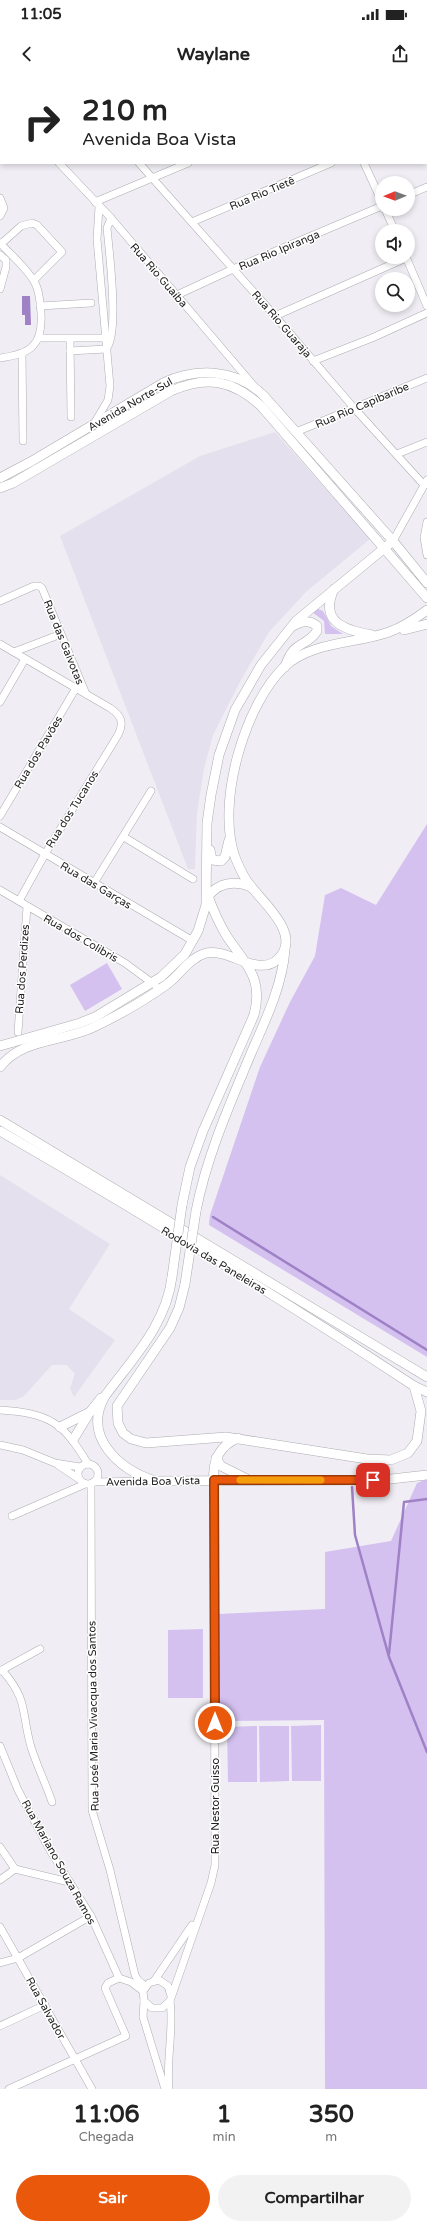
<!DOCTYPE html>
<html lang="pt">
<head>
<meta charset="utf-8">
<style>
  :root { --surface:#fff; --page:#f2f2f2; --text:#222; --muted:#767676; --accent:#ea580c }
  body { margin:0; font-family:"Varela Round",sans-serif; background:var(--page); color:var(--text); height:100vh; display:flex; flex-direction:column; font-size:15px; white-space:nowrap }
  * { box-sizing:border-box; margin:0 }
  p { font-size:13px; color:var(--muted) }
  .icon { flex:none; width:22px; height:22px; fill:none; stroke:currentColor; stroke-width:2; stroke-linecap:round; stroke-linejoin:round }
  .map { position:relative; height:2009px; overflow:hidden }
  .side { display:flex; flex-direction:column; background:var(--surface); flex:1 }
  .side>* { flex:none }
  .hud { position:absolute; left:0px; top:0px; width:427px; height:84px; box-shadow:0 2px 6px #0003; background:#fff; color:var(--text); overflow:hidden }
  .needle { width:26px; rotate:269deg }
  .fabs { position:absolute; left:375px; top:96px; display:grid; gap:8px }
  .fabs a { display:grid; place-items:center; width:40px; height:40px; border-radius:50%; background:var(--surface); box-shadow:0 2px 6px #0003; font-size:20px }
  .pin { position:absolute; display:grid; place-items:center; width:34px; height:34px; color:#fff; margin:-17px; border-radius:8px; box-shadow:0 2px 6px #0006 }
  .me { position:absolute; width:44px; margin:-22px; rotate:0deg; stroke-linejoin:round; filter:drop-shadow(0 0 3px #0008) }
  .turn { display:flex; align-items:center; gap:14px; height:84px; padding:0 16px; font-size:18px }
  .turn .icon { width:52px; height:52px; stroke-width:2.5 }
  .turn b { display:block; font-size:28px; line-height:34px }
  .eta { display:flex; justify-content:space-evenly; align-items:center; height:68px; text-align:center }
  .eta b { font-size:24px; font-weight:700; line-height:28px }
  .button { display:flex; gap:8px; margin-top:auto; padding:8px 16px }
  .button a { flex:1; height:46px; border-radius:24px; background:var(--accent); color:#fff; font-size:16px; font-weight:700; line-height:46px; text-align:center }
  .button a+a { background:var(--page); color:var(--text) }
  .status { display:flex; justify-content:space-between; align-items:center; height:28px; padding:0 20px; background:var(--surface); direction:ltr }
  .status svg { height:11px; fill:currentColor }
  header { display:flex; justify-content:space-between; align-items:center; height:52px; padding:0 16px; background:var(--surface); font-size:18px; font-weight:700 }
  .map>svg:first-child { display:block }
  .built { fill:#e5e0ed }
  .green { fill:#d4c1f0 }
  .water { fill:#9f81c6 }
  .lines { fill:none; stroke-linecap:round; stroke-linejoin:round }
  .stream { stroke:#9f81c6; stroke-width:2.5 }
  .minor-casing { stroke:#adacb1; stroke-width:8 }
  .major-casing { stroke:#adacb1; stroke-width:10 }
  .minor { stroke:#fff; stroke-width:7 }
  .major { stroke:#fff; stroke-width:9 }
  .major-bridge-casing { stroke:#adacb1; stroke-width:10; stroke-linecap:butt }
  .major-bridge { stroke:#fff; stroke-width:9 }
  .route-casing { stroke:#983908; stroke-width:10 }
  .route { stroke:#ea580c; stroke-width:7 }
  .slow { stroke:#f59e0b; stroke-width:7 }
  .labels { text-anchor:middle; stroke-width:3; stroke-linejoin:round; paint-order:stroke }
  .street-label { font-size:11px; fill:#1f1f20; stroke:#fff }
</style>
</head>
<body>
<div class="status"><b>11:05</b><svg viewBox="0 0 49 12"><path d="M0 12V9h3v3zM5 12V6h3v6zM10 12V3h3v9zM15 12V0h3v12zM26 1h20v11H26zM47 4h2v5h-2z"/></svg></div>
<header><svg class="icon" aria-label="back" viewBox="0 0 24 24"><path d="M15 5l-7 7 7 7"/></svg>Waylane<svg class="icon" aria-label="share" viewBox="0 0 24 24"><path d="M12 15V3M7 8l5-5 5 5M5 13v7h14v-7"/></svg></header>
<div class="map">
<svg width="427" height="2009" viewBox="0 0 427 2009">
  <rect width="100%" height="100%" fill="#f0eef4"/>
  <!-- built -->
  <g class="built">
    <path d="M275,352L370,459L306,512L269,552L241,600L213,655L204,689L197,733L195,789H188L60,456L200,376Z"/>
    <path d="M0,1095L110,1164L69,1229L115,1260L74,1317L70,1308L75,1294L67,1285H52L24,1316L16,1320H0Z"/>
  </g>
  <!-- green -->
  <g class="green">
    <path d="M318,529L323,531L331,546L343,554H325L324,541L312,532Z"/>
    <path d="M427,744V1277L209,1145L210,1135L260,987L290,922L315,876L325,815L341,808L376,825Z"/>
    <path d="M107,883L122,909L85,931L70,905Z"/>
    <path d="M427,1399V2009H325L324,1640L219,1641L218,1534L325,1529V1472L391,1461L417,1403Z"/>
    <path d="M203,1549V1618H168V1550Z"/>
    <path d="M321,1645V1701H292L291,1646Z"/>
    <path d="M257,1646V1702H228L227,1647Z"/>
    <path d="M259,1646H289V1701L260,1702Z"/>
  </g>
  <!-- water -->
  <path class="water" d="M22,216H30L31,245H25V235H22Z"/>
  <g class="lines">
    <!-- stream -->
    <g class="stream">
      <path d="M213,1137L427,1270"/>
      <path d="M352,1407L355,1455L389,1577L427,1672"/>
      <path d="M389,1574L404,1422L427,1419"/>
    </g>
    <defs>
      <g id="minor">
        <path d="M328,0L329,1"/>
        <path d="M393,0L394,1"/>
        <path d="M55,1H65"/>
        <path d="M227,1L230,0"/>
        <path d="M426,75L427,77"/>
        <path d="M0,79V78"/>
        <path d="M59,83L111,138L254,306"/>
        <path d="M139,83L275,236L354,328L424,405"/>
        <path d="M364,83L382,122"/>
        <path d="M408,115L427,107"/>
        <path d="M0,118L4,128L0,136"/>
        <path d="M95,122L188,83"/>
        <path d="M385,129L395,151"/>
        <path d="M192,142L331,83"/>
        <path d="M0,163C11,175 27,188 35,203C40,212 40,223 41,233C43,265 31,274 0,278"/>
        <path d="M1,164L21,146L32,143L37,145L62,172L34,200"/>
        <path d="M0,175L6,180V187L0,209"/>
        <path d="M406,177L427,226"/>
        <path d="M177,215L233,189L382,126"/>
        <path d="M40,226L91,223"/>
        <path d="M275,236L406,178"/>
        <path d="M39,258H109"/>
        <path d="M70,259L71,337"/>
        <path d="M70,271L106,269C120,255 109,170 107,148L111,138"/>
        <path d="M22,273L23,361"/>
        <path d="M313,281L372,258L427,233"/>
        <path d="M95,342L108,320L110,306L97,159L99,127"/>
        <path d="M296,352L427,298"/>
        <path d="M397,374L427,362"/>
        <path d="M427,442L424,458L427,475"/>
        <path d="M393,461L427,400"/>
        <path d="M0,521L34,506H39L42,508L86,614"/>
        <path d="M0,564L110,628C122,636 124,643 118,655L45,774L19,821"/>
        <path d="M14,572L61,554"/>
        <path d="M0,622L25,579"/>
        <path d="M0,736L76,608"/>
        <path d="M0,747L193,861"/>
        <path d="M124,757L193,799"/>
        <path d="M94,803L151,711"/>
        <path d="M0,810L125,883L155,905"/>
        <path d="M18,952L27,827"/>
        <path d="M0,1330C49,1333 63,1342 88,1384"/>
        <path d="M0,1365L23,1370L55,1383L80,1387"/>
        <circle cx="88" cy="1394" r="10"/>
        <path d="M58,1385L79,1399"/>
        <path d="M94,1402L152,1401"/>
        <path d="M91,1404L92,1730L110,1790L135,1895L138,1900L145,1906"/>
        <path d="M12,1436L85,1404"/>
        <path d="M2,1590C29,1621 21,1632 31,1667C37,1686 46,1704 52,1722"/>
        <path d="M0,1591L40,1569"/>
        <path d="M0,1666L18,1710L51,1772L91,1836L119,1898"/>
        <path d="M0,1767L15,1789"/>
        <path d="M15,1789L69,1802"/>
        <path d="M0,1800L15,1789"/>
        <path d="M0,1847L92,2009"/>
        <path d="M0,1883L18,1878L91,1836"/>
        <path d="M154,1901L192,1845"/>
        <path d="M171,1916L168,1906L159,1900L149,1903L143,1911L144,1921L152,1928H162L170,1921L211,1803L215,1785L214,1400"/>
        <path d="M144,1921L143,1937L165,2009"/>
        <path d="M0,1946L45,1925"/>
        <path d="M9,2009L126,1956L105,1908L108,1903L119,1898L131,1902L143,1911"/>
        <path d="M169,2009C166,1979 174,1950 170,1921"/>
      </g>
      <g id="major">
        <path d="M0,398L32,381L163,303C197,287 237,289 264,316L393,461L427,503"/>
        <path d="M0,408L13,403L171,311C206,295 233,300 261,326L427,518"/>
        <path d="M334,509C319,542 344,550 372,555"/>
        <path d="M404,550L427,544"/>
        <path d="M285,587C294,559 306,568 317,551V546C309,539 301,542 293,546"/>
        <path d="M210,770L212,780L221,781L225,777L229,760"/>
        <path d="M0,966L80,943L95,937L161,897L185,874L198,851L206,825L207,743L211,715L219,675L235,630L261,585L296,541L393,461"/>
        <path d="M0,987C22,958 63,962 94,947C117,936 145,920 166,905C180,895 189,878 206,873C229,868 258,898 278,879C303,855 263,823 250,805C243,797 239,787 235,777C216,724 244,626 284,587C312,561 356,564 389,552C403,547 415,539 427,530"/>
        <path d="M0,1040L427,1297"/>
        <path d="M0,1051C140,1132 279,1217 414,1306L427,1312"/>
        <path d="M182,1125L190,1087L203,1051L254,935C264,897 245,884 226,855C219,843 213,830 208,816C219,803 234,800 251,807"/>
        <path d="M196,1131C207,1075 230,1024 252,971C266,939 282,906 285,870"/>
        <path d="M172,1197C166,1245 133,1278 105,1316C82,1356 118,1389 155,1401L382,1400L427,1395"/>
        <path d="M185,1204L179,1228L170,1248L117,1326L118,1343L123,1353L131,1359L146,1363L226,1357L367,1379L391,1380L408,1373L417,1361L421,1331L414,1306"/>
        <path d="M60,1347L90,1332"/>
        <path d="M73,1360L90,1332L101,1318"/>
        <path d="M216,1378L221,1386L247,1399"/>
        <path d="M214,1400C212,1381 220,1365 238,1358"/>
      </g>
    </defs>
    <!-- minor casing -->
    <use href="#minor" class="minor-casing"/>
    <!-- major casing -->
    <use href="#major" class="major-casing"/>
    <!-- minor -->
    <use href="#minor" class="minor"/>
    <!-- major -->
    <use href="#major" class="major"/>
    <defs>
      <g id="major-bridge">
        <path d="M172,1197L182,1125"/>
        <path d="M185,1204L196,1131"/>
      </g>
    </defs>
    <!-- major-bridge casing -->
    <use href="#major-bridge" class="major-bridge-casing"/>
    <!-- major-bridge -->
    <use href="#major-bridge" class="major-bridge"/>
  </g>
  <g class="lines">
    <defs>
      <path id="route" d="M215,1643L214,1400H373"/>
    </defs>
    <!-- route casing -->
    <use href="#route" class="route-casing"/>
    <!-- route -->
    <use href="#route" class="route"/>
    <!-- slow -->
    <path class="slow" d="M240,1400H321"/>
  </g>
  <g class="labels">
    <!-- street labels -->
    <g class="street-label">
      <text transform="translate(262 113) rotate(-23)" y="4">Rua Rio Tietê</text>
      <text transform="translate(279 170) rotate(-23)" y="4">Rua Rio Ipiranga</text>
      <text transform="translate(159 195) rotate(49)" y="4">Rua Rio Guaíba</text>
      <text transform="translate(282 244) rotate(49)" y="4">Rua Rio Guaraja</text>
      <text transform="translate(130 324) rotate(-30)" y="4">Avenida Norte-Sul</text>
      <text transform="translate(362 325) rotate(-23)" y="4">Rua Rio Capibaribe</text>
      <text transform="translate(64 562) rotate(68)" y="4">Rua das Gaivotas</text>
      <text transform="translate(38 672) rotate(-59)" y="4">Rua dos Pavões</text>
      <text transform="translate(72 729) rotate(-58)" y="4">Rua dos Tucanos</text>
      <text transform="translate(96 805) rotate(31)" y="4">Rua das Garças</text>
      <text transform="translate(81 858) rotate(30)" y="4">Rua dos Colibris</text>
      <text transform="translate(22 889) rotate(-86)" y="4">Rua dos Perdizes</text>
      <text transform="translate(214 1180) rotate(31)" y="4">Rodovia das Paneleiras</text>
      <text transform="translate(153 1401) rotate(-1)" y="4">Avenida Boa Vista</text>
      <text transform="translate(93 1636) rotate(-91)" y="4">Rua José Maria Vivacqua dos Santos</text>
      <text transform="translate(215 1726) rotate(-90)" y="4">Rua Nestor Guisso</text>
      <text transform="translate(59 1782) rotate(61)" y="4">Rua Mariano Souza Ramos</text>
      <text transform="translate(46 1928) rotate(61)" y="4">Rua Salvador</text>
    </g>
  </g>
</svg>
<div class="fabs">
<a><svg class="needle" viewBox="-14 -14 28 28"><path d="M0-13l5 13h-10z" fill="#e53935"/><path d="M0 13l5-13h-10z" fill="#767676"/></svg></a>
<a><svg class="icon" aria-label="sound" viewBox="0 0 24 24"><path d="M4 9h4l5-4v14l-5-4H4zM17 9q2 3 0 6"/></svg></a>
<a><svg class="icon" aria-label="search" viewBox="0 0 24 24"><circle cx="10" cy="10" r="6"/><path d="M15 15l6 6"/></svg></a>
</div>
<div class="pin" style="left:373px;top:1400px;background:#d93025"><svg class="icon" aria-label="arrive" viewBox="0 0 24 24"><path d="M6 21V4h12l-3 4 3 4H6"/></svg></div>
<svg class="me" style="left:215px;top:1643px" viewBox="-20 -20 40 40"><circle r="17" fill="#ea580c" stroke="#fff" stroke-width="3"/><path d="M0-11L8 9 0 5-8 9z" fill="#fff"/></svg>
<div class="hud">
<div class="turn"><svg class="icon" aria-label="right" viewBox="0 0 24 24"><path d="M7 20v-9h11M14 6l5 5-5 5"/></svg><div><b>210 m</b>Avenida Boa Vista</div></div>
</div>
</div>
<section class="side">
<div class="eta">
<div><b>11:06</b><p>Chegada</p></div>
<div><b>1</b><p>min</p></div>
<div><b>350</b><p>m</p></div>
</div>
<div class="button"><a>Sair</a><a>Compartilhar</a></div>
</section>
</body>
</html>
